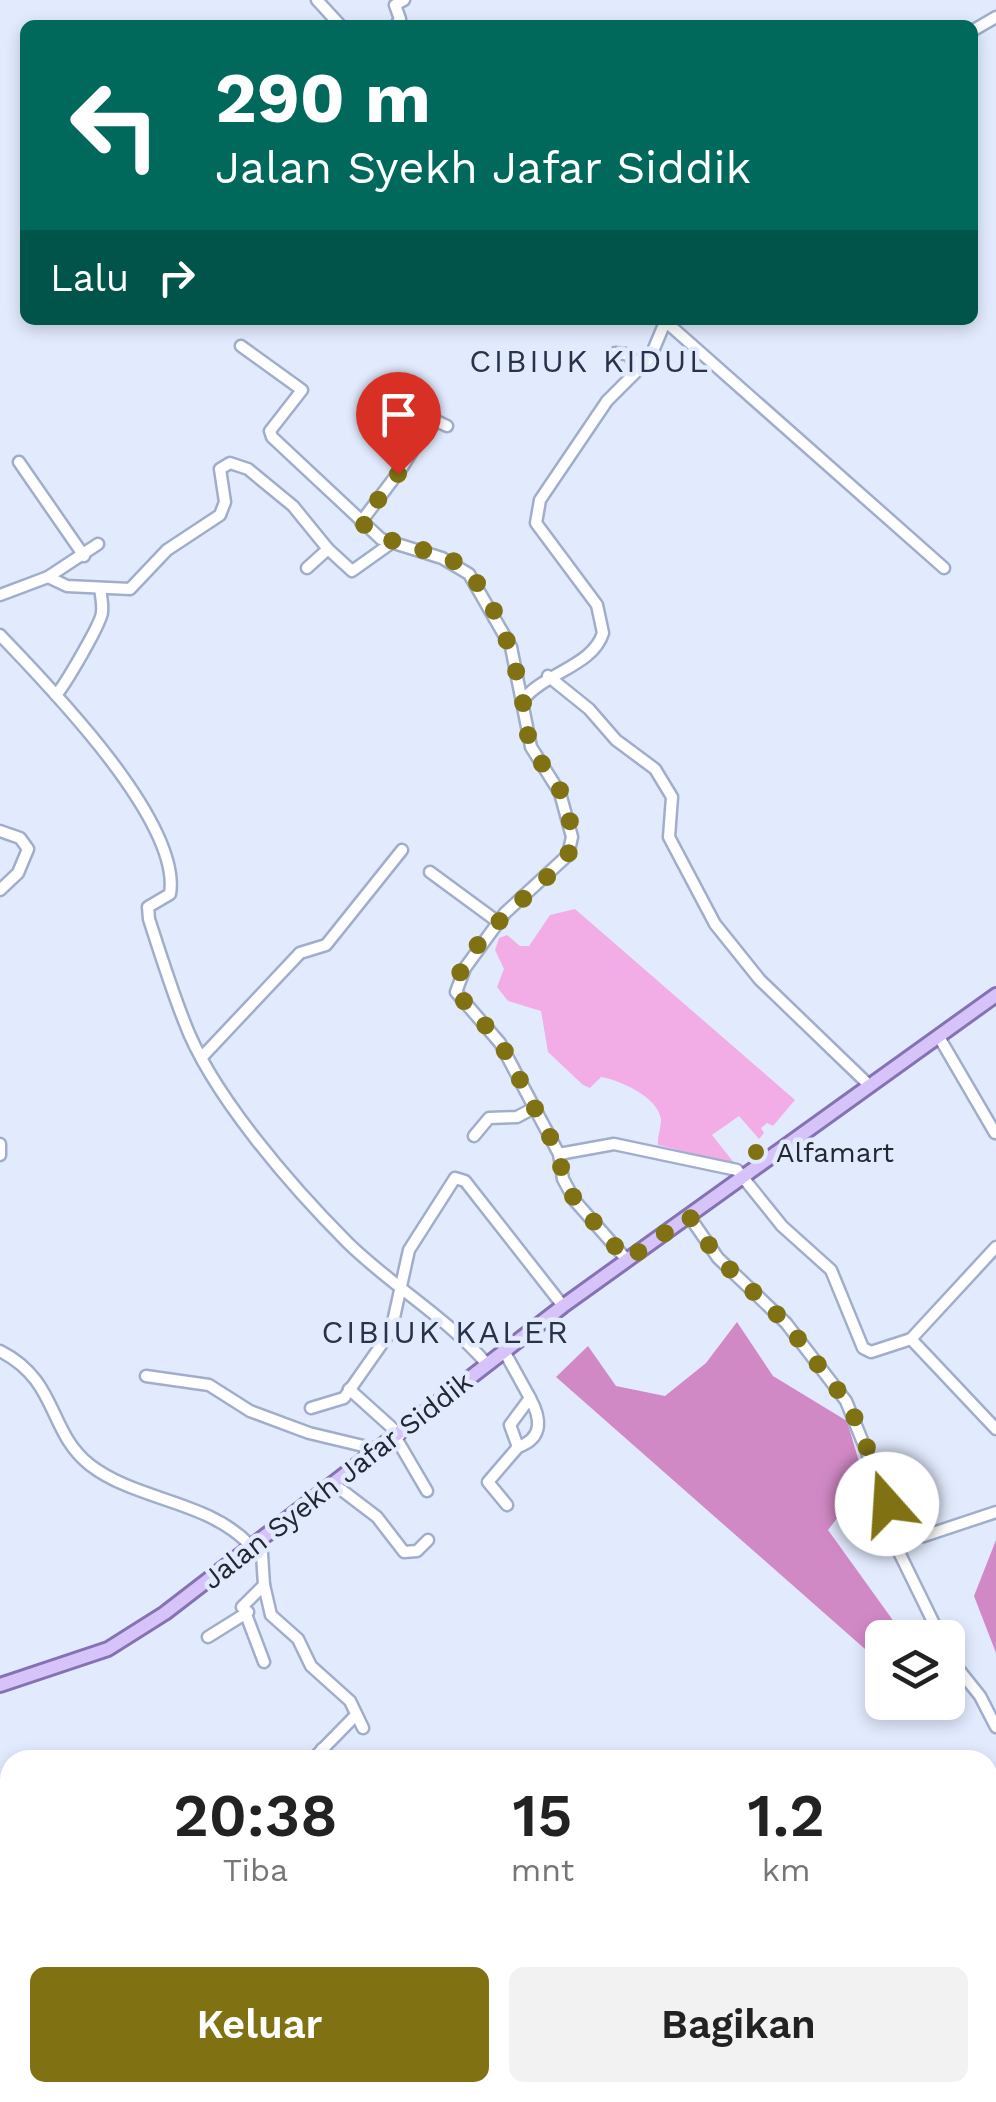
<!DOCTYPE html>
<html lang="id">
<head>
<meta charset="utf-8">
<style>
  :root { --surface:#fff; --page:#f2f2f2; --text:#222; --muted:#767676; --accent:#807213 }
  body { margin:0; font-family:"Work Sans",sans-serif; background:var(--page); color:var(--text); height:100vh; display:flex; flex-direction:column; font-size:38px; white-space:nowrap }
  * { box-sizing:border-box; margin:0 }
  p { font-size:32px; color:var(--muted) }
  .icon { flex:none; width:55px; height:55px; fill:none; stroke:currentColor; stroke-width:2; stroke-linecap:round; stroke-linejoin:round }
  .map { position:relative; flex:1; overflow:hidden }
  .details { position:absolute; left:0px; top:1750px; width:998px; height:352px; display:flex; flex-direction:column; background:var(--surface); border-radius:30px 30px 0 0; box-shadow:0 5px 15px #0003 }
  .details>* { flex:none }
  .guide { position:absolute; left:20px; top:20px; width:958px; height:305px; border-radius:15px; box-shadow:0 5px 15px #0003; background:#00695c; color:#fff; overflow:hidden }
  .buttons { position:absolute; left:865px; top:1620px; display:grid; gap:20px }
  .buttons a { display:grid; place-items:center; width:100px; height:100px; border-radius:15px; background:var(--surface); box-shadow:0 5px 15px #0003; font-size:50px }
  .pin { position:absolute; display:grid; place-items:center; width:85px; height:85px; color:#fff; margin:-102px -42px; border-radius:50% 50% 50% 0; rotate:-45deg; box-shadow:0 0 10px #0007 }
  .pin .icon { rotate:45deg }
  .me { position:absolute; width:110px; margin:-55px; rotate:341deg; stroke-linejoin:round; filter:drop-shadow(0 0 8px #0008) }
  .turn { display:flex; align-items:center; gap:35px; height:210px; padding:0 30px; font-size:45px }
  .turn .icon { width:130px; height:130px; stroke-width:2.5 }
  .turn b { display:block; font-size:70px; line-height:85px }
  .then { display:flex; align-items:center; height:95px; padding:0 30px; background:#0003; gap:20px; font-size:38px }
  .eta { display:flex; justify-content:space-evenly; align-items:center; height:170px; text-align:center }
  .eta b { font-size:60px; font-weight:600; line-height:70px }
  .action { display:flex; gap:20px; margin-top:auto; padding:20px 30px }
  .action a { flex:1; height:115px; border-radius:15px; background:var(--accent); color:#fff; font-size:40px; font-weight:600; line-height:115px; text-align:center }
  .action a+a { background:var(--page); color:var(--text) }
  .map>svg:first-child { display:block }
  .green { fill:#f2ade6 }
  .forest { fill:#d189c6 }
  .lines { fill:none; stroke-linecap:round; stroke-linejoin:round }
  .minor-casing { stroke:#a0aecc; stroke-width:15 }
  .major-casing { stroke:#8572b2; stroke-width:18 }
  .minor { stroke:#fff; stroke-width:10 }
  .major { stroke:#d6c3fa; stroke-width:12 }
  .route { stroke:#807213; stroke-width:18; stroke-dasharray:0 32.4 }
  .poi-dot { fill:#807213; stroke:#e2ebfe; stroke-width:4 }
  .labels { text-anchor:middle; stroke-width:9; stroke-linejoin:round; paint-order:stroke }
  .poi-label { font-size:28px; fill:#222733; stroke:#e2ebfe; text-anchor:start }
  .street-label { font-size:28px; fill:#222733; stroke:#e2ebfe }
  .quarter-label { font-size:32px; letter-spacing:2.5px; fill:#28324b; stroke:#e2ebfe }
</style>
</head>
<body>
<div class="map">
<svg width="996" height="2102" viewBox="0 0 996 2102">
  <rect width="100%" height="100%" fill="#e2ebfe"/>
  <!-- green -->
  <path class="green" d="M575,909L795,1100L773,1126L767,1123L761,1128L764,1133L759,1139L739,1116L712,1135L735,1164L658,1145C657,1137 661,1128 661,1120C659,1097 619,1080 601,1077L590,1088L583,1085L548,1052L541,1011L508,1001L497,987L504,969L495,950L499,938L507,935L520,946H529L550,915Z"/>
  <!-- forest -->
  <g class="forest">
    <path d="M737,1322L773,1376L847,1421L865,1482L828,1530L905,1637L882,1638V1664L556,1377L588,1346L616,1386L665,1396L706,1363Z"/>
    <path d="M996,1540V1653L974,1596Z"/>
  </g>
  <g class="lines">
    <defs>
      <g id="minor">
        <path d="M317,0L340,25"/>
        <path d="M396,25L400,19L395,5L404,0"/>
        <path d="M972,31L996,17"/>
        <path d="M665,321L944,568"/>
        <path d="M241,346L302,390L270,431L272,437L381,539L442,558L469,574L511,647L531,747L560,793L572,837L568,855L505,913L465,968L456,992L500,1043L559,1154L563,1179L575,1201L627,1260"/>
        <path d="M615,353L626,354L643,367"/>
        <path d="M19,462L84,556"/>
        <path d="M361,522L401,469L432,419L447,426"/>
        <path d="M307,568L328,549L352,571L390,544"/>
        <path d="M48,577L67,586L130,589L167,550L220,515L225,502L220,469L230,463L248,469L293,506L328,549"/>
        <path d="M0,595L48,577L98,544"/>
        <path d="M0,635C49,686 182,822 170,894L148,907L149,919C160,953 171,988 184,1021C211,1094 292,1187 348,1243C392,1286 445,1316 486,1363"/>
        <path d="M548,676L589,709L616,740L655,769L672,797L669,837L715,924L760,980L870,1086"/>
        <path d="M56,695C65,685 102,622 102,612C103,605 101,596 100,588"/>
        <path d="M523,700C544,673 593,666 603,633L597,605L536,523L540,500L607,401L650,358L666,320"/>
        <path d="M0,831L20,838L28,849L18,873L0,890"/>
        <path d="M430,872L498,922"/>
        <path d="M939,1037L995,1133"/>
        <path d="M202,1057L300,953L326,945L402,850"/>
        <path d="M474,1136L489,1118L517,1117L532,1109"/>
        <path d="M0,1144V1155"/>
        <path d="M559,1154L614,1144L737,1170L782,1226L831,1270L863,1348L871,1352L911,1339L996,1429"/>
        <path d="M689,1216L718,1258L786,1323L846,1401L884,1494L896,1546L941,1638"/>
        <path d="M911,1339L996,1247"/>
        <path d="M0,1351C59,1381 47,1431 90,1465C137,1501 206,1500 249,1544"/>
        <path d="M504,1351L530,1398L510,1425L518,1447L488,1482L507,1505"/>
        <path d="M146,1376L209,1385L250,1411L309,1433L380,1450"/>
        <path d="M349,1389L400,1435"/>
        <path d="M311,1408L344,1398L391,1331L409,1250L455,1178L465,1181L563,1306"/>
        <path d="M396,1438L427,1491"/>
        <path d="M518,1447C544,1438 541,1418 530,1398"/>
        <path d="M335,1485L377,1517L404,1552L417,1551L428,1540"/>
        <path d="M894,1539L924,1536L996,1512"/>
        <path d="M264,1585L271,1615L298,1639L311,1666L350,1701L363,1728"/>
        <path d="M245,1612L264,1662"/>
        <path d="M208,1637L248,1612L242,1607L264,1585L261,1538"/>
        <path d="M948,1656L980,1696L996,1727"/>
        <path d="M322,1749L332,1760"/>
        <path d="M312,1760L356,1715"/>
      </g>
      <path id="major" d="M0,1685L108,1649L165,1613L563,1306L996,995"/>
    </defs>
    <!-- minor casing -->
    <use href="#minor" class="minor-casing"/>
    <!-- major casing -->
    <use href="#major" class="major-casing"/>
    <!-- minor -->
    <use href="#minor" class="minor"/>
    <!-- major -->
    <use href="#major" class="major"/>
  </g>
  <g class="lines">
    <!-- route -->
    <path class="route" d="M398,474L361,522C394,553 444,545 469,573C498,606 514,655 522,698C526,715 526,734 532,750C536,760 545,765 551,774C564,792 581,841 565,859C538,890 455,948 456,992L500,1042L559,1154L563,1179L575,1200L627,1260L689,1216L718,1258L786,1323L846,1401L860,1428L887,1504"/>
  </g>
  <!-- markers -->
  <circle class="poi-dot" cx="756" cy="1152" r="10"/>
  <g class="labels">
    <!-- poi labels -->
    <g class="poi-label">
      <text x="776" y="1162">Alfamart</text>
    </g>
    <!-- street labels -->
    <g class="street-label">
      <text transform="translate(337 1480) rotate(-38)" y="10">Jalan Syekh Jafar Siddik</text>
    </g>
    <!-- quarter labels -->
    <g class="quarter-label">
      <text x="590" y="372">CIBIUK KIDUL</text>
      <text x="446" y="1343">CIBIUK KALER</text>
    </g>
  </g>
</svg>
<div class="buttons">
<a><svg class="icon" aria-label="layers" viewBox="0 0 24 24"><path d="M12 4l9 5-9 5-9-5zM3 14l9 5 9-5"/></svg></a>
</div>
<div class="pin" style="left:398px;top:474px;background:#d93025"><svg class="icon" aria-label="arrive" viewBox="0 0 24 24"><path d="M6 21V4h12l-3 4 3 4H6"/></svg></div>
<svg class="me" style="left:887px;top:1504px" viewBox="-20 -20 40 40"><circle r="19" fill="#fff"/><path d="M0-13L10 11 0 6-10 11z" fill="#807213"/></svg>
<div class="guide">
<div class="turn"><svg class="icon" aria-label="left" viewBox="0 0 24 24"><path d="M17 20v-9H6M10 6l-5 5 5 5"/></svg><div><b>290 m</b>Jalan Syekh Jafar Siddik</div></div>
<div class="then">Lalu<svg class="icon" aria-label="right" viewBox="0 0 24 24"><path d="M7 20v-9h11M14 6l5 5-5 5"/></svg></div>
</div>
<section class="details">
<div class="eta">
<div><b>20:38</b><p>Tiba</p></div>
<div><b>15</b><p>mnt</p></div>
<div><b>1.2</b><p>km</p></div>
</div>
<div class="action"><a>Keluar</a><a>Bagikan</a></div>
</section>
</div>
</body>
</html>
